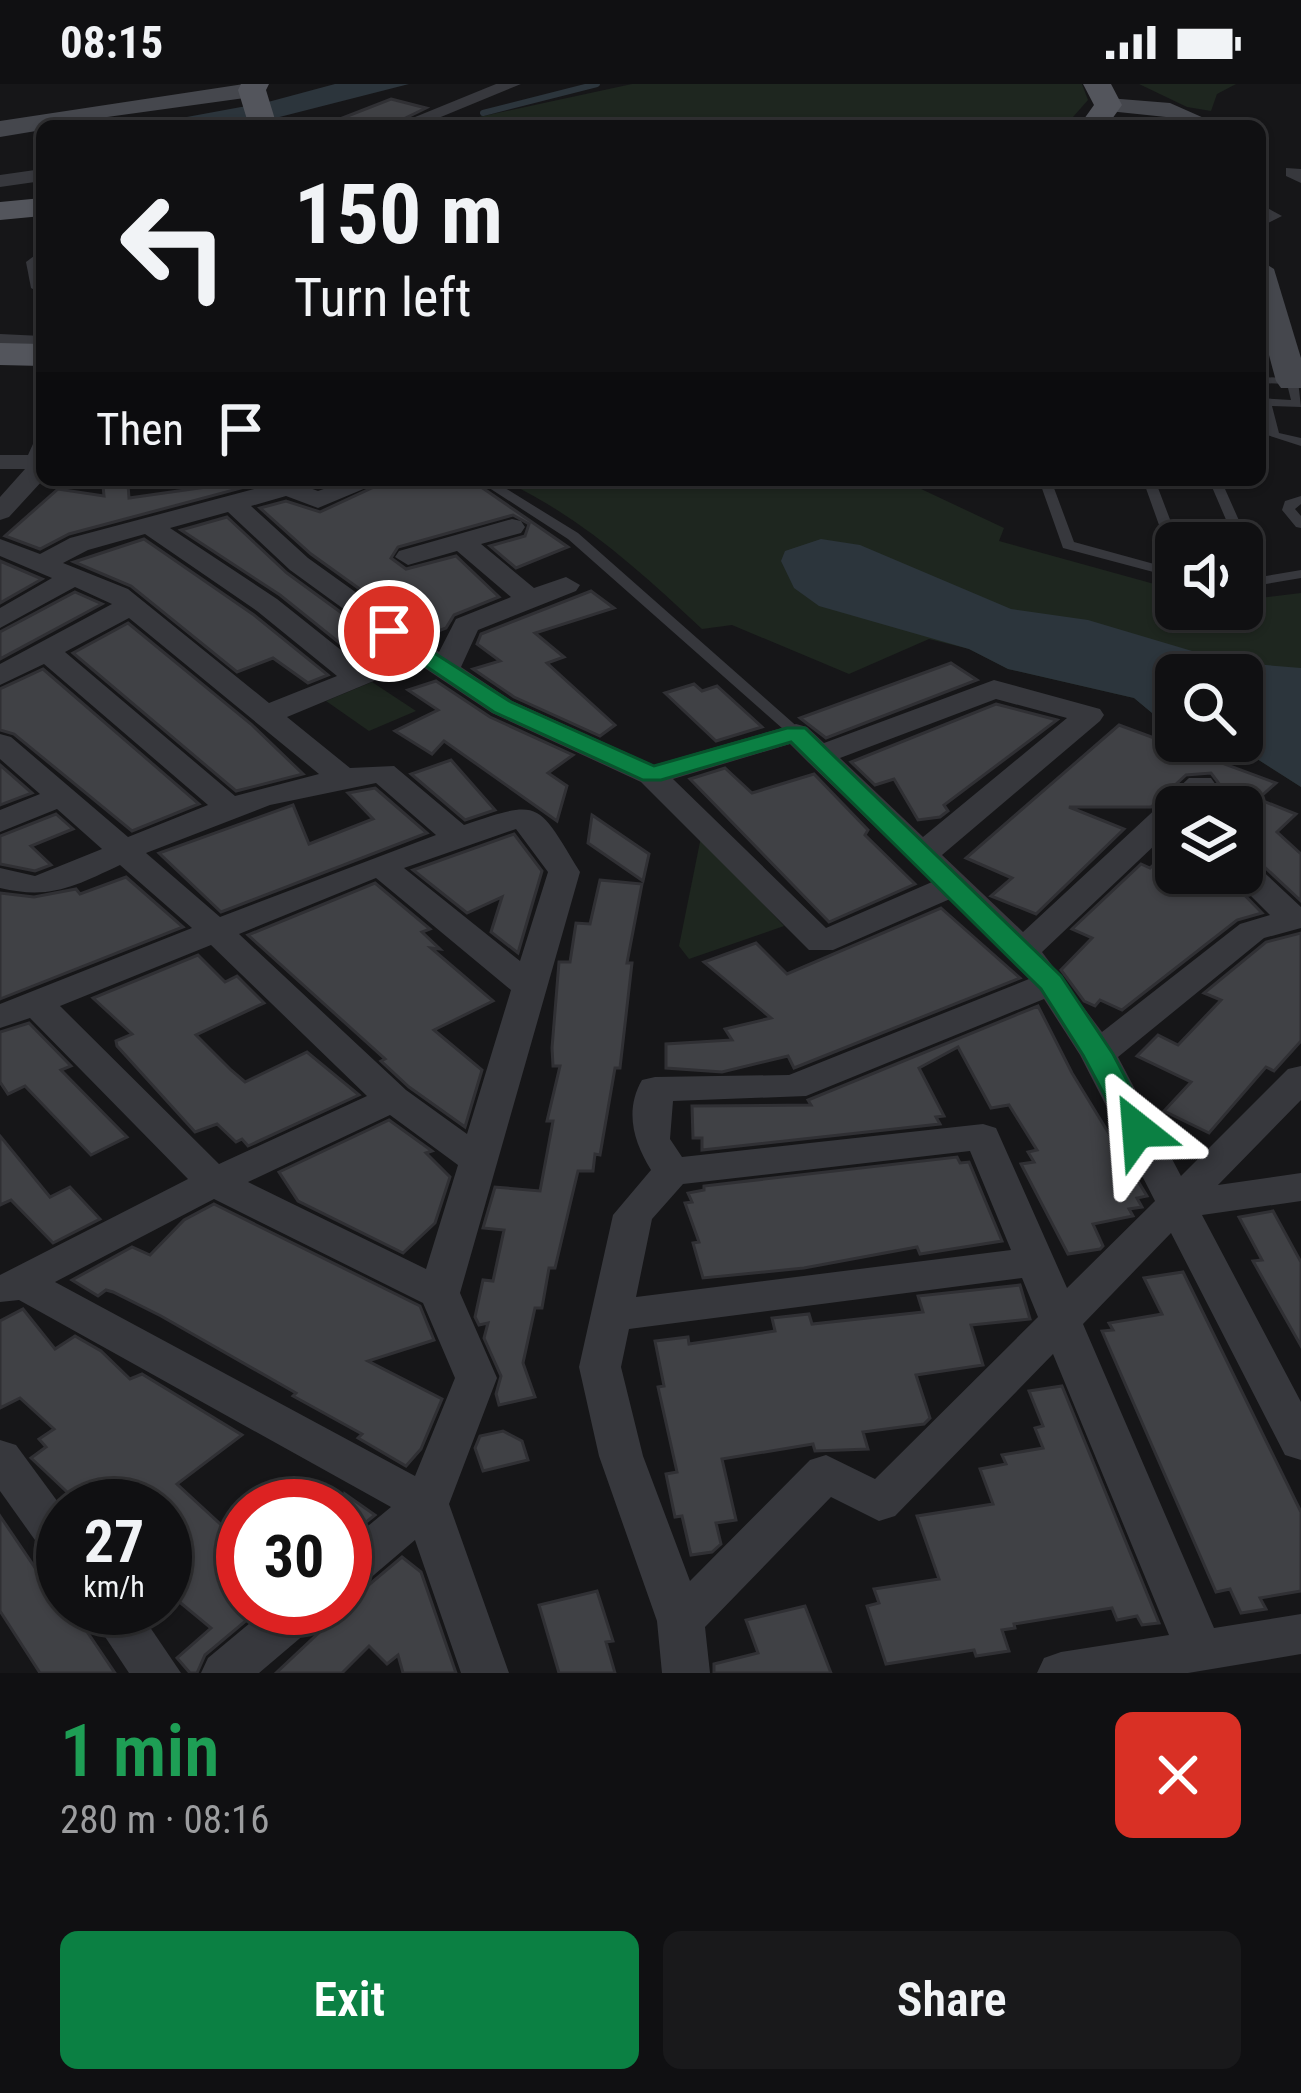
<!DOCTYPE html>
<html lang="en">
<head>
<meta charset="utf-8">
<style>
  :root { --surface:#101012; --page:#19191b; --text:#f1f3f6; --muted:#9c9d9f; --line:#303032; --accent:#0b8043 }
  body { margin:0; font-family:"Roboto Condensed",sans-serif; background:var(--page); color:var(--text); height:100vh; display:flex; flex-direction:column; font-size:45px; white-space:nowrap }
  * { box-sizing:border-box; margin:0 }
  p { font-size:39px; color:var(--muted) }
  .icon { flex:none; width:66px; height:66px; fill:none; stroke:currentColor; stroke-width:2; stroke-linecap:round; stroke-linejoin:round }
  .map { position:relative; height:1589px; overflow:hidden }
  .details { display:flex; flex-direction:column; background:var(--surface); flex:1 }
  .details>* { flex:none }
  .hud { position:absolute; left:36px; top:36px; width:1230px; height:366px; border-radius:18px; box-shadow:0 3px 9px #0004,0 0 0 3px var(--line); background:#101012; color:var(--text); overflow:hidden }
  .tools { position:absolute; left:1155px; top:438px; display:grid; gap:24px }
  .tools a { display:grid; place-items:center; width:108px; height:108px; border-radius:18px; background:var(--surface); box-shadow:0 3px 9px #0004,0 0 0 3px var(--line); font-size:60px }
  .speed { position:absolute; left:36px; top:1395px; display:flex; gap:24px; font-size:60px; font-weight:700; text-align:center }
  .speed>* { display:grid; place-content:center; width:156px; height:156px; border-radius:50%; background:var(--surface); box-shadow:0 3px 9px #0004,0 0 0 3px var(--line); line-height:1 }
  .speed small { font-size:30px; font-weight:400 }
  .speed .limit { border:18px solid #d22; background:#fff; color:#111 }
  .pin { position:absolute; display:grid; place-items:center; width:102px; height:102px; color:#fff; margin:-51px; border:6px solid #fff; border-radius:50%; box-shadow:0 3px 12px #0007 }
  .me { position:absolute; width:132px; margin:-66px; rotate:332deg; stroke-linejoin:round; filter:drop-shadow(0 0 9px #0008) }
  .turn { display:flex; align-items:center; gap:42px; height:252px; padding:0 60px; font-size:54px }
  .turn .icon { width:156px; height:156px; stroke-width:2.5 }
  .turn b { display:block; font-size:84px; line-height:102px }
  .then { display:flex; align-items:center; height:114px; padding:0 60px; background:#0003; gap:24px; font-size:45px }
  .round { display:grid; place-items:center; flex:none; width:126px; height:126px; border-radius:18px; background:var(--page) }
  .summary { display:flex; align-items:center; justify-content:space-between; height:204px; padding:0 60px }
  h1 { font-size:72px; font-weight:600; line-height:90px; color:#1e9e55 }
  .cta { display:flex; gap:24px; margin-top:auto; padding:24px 60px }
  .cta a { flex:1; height:138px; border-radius:18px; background:var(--accent); color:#fff; font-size:48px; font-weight:600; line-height:138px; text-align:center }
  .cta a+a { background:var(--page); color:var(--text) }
  .status { display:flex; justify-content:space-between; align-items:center; height:84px; padding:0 60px; background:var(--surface); direction:ltr }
  .status svg { height:33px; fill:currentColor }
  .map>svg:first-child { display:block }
  .green { fill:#1e261f }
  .water { fill:#2c353c }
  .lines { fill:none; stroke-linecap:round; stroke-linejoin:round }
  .stream { stroke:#2c353c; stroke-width:6 }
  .building { fill:#404145; stroke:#303034; stroke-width:3 }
  .lane { fill:#37383d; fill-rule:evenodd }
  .street { fill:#37383d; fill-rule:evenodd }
  .secondary { fill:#45474d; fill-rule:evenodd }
  .primary { fill:#53555c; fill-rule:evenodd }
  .route { fill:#0b8043; stroke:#07532c; stroke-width:3 }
</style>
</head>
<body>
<div class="status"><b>08:15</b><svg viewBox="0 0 49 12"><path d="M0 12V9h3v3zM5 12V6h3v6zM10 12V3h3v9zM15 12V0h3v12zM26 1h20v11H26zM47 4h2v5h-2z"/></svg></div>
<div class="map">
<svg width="1301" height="1589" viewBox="0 0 1301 1589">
  <rect width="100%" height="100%" fill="#161618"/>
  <!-- green -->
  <g class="green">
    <path d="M632,0H1082L1088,16L1065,42H437Z"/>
    <path d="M1139,0H1236L1217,10L1211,27L1187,23Z"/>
    <path d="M502,396H902L1004,444L999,457L1176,506V525H1242V516L1301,509V703L1254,673L1200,657H1242V591H1176V649L1134,614L1008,585L969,565L929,555L849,590L732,541L702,545C640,487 579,431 502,396Z"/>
    <path d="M372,598L416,627L369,647L326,617Z"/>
    <path d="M701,753L784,842L689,875L679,862Z"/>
  </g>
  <!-- water -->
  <g class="water">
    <path d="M335,0H409L244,42H138L268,18Z"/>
    <path d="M821,455L860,461L1011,525L1088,536L1229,578L1301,584V703L1254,673L1200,657H1242V591H1176V649L1134,614L1008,585L969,565L819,522L794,504L781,477L785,467Z"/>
  </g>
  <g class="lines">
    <!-- stream -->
    <g class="stream">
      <path d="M483,29L597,0"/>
      <path d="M425,42L462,38"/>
    </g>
  </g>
  <!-- building -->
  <g class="building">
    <path d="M391,15L426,24L389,42H322Z"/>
    <path d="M255,396H271L69,450L40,465L5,452L58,405L104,412L103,402L128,400L129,414Z"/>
    <path d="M389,396H471L568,463L516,484L490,462L525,452L529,440L513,431L398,463L391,474L406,485L456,472L499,513L454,531L446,544L425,552L311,470L260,424L286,417L320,428Z"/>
    <path d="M227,433L287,489L391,565L362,577L280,511L181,446Z"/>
    <path d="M144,455L254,531L328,591L308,599L273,574L237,588L131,502L74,478Z"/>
    <path d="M0,477L42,495L0,519Z"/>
    <path d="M591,507L614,524L535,549L564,573L547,579L615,641L600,652L514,613L473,585L500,577L477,560L481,550Z"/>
    <path d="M75,508L102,520L0,575V548Z"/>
    <path d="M128,539L251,640L303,690L236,707L73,569Z"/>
    <path d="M951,579L977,596L826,654L800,634Z"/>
    <path d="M43,585L199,720L132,747L14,650L0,646V605Z"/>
    <path d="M436,597L490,633L573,671L548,689L567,702L557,737L444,657L432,670L395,647L438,626L408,606Z"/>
    <path d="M694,600L702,607L717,602L762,643L716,657L665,609Z"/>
    <path d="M996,620L1057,636L944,721L948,727L940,733L918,736L894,695L875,701L851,678Z"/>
    <path d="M1119,641L1276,699L1258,715L1296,730L1277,748L1301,770V817L1257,776L1242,772V723H1201L1220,701L1211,689L1186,691L1151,723H1069L1124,745L1036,830L991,812L1012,794L966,774Z"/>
    <path d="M451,676L495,726L465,736L411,690Z"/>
    <path d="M0,681L32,709L0,721Z"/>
    <path d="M725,684L752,709L814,690L868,746L865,751L915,800L829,838L690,695Z"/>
    <path d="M375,704L427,749L221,828L159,769L293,721L309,760L373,735L348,709Z"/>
    <path d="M56,730L73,745L31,762L51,781L35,787L0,780V752Z"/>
    <path d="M592,731L649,770L643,797L588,759Z"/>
    <path d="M514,750L542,787L518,869L491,848L502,813L467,829L413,786Z"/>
    <path d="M1176,760V789H1223L1262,829L1237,836L1122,926L1100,916L1095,922L1084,917L1061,886L1092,854L1072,845L1141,780L1150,784Z"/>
    <path d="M126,793L183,843L0,915V809L34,813L76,805L80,810Z"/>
    <path d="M600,796L642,800L627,879H632L620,984H615L600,1071L595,1070L593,1087H578L555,1184H549L542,1224H535L523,1279L535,1313L499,1321L496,1310L501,1292L484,1254L488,1239L479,1241L475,1233L483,1196L493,1197L504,1146L483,1144L495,1103L540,1107L553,1037H547L560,982H553L552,964L559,878H570L576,839L590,840Z"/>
    <path d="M375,799L430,845L422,848L440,865L431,864L493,917L434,946L482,986L465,1043L409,1003L381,977L385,975L248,851Z"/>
    <path d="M941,824L1020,894L794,984L788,972L722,988L666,984V960L732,956L725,945L771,934L704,878L756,859L787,890Z"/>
    <path d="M1301,849V957L1274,987L1266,983L1209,1049L1164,1027L1191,998L1137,972L1158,951L1178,961L1221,916L1204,909L1266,858Z"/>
    <path d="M198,871L225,898L237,892L264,919L196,951L231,986L245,998L307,968L359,1011L248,1062L242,1055L236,1058L217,1040L195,1048L117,962L116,957L132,950L93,914Z"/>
    <path d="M1038,922L1072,989L1147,1112L1137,1114L1142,1123L1129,1125L1133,1132L1093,1140L1103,1162L1100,1165L1068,1170L1021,1080L1034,1078L1028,1068L1037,1066L1009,1021L991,1024L958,963L919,984L944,1032L936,1033L940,1040L702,1066V1054H693L692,1022L811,1021L808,1016Z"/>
    <path d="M29,939L71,982L61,986L127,1053L91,1071L25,1002L8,1010L0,998V948Z"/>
    <path d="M389,1036L432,1067L426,1069L450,1093L435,1139L403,1169L298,1117L279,1088Z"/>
    <path d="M0,1052L50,1113L70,1103L100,1135L53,1159L11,1116L0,1121Z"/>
    <path d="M957,1073L960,1079L969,1078L1002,1157L920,1170L917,1163L804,1184L703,1194L693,1159L699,1158L685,1119L692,1118L688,1109L704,1106V1102Z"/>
    <path d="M214,1120L420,1222L434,1256L368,1277L442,1315L421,1365L406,1382L358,1354L362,1350L293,1312L296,1309L161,1232L113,1208L106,1206L98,1212L72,1196L132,1163L150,1171L184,1136Z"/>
    <path d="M1273,1127L1301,1178V1262L1253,1177L1262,1176L1239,1133Z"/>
    <path d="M1183,1188L1301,1428V1507L1260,1514L1266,1525L1241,1529L1230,1505L1216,1508L1102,1247L1113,1246L1109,1239L1162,1230L1144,1194Z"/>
    <path d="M1020,1201L1030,1235L971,1241L983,1281L916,1291L930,1334L924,1340L863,1348L868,1365L815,1367L813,1360L722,1375L736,1436L716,1439L721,1460L712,1468L691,1471L682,1432L675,1433L666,1390L677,1388L658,1303L664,1302L655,1257L688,1253L689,1260L775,1247L772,1234L809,1230L812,1240L923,1228L918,1212Z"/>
    <path d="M23,1225L55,1265L75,1252L101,1267L130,1295L142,1290L242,1351L177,1400L243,1461V1524H261L205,1571L197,1589H190L177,1574L211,1544L165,1506V1422H82L31,1374L46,1363L39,1355L54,1345L20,1314L0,1324V1237Z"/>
    <path d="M1062,1302L1159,1539L1142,1541L1137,1532L1117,1536L1112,1524L1014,1540L1015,1544L1002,1546L1009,1567L976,1572L974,1566L886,1580L867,1522L879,1519L874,1505L939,1495L917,1432L993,1420L980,1385L1006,1380L1002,1371L1043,1364L1035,1344L1043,1342L1029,1307Z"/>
    <path d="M503,1347L522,1357L528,1376L483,1387L475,1364L480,1352Z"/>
    <path d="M345,1410L375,1431L345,1455Z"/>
    <path d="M0,1432L57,1516L63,1513V1524H71L115,1589H40L0,1527Z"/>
    <path d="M402,1473L421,1488L456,1589H403L398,1571L387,1580L369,1562L342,1589H276L345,1524V1512L364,1505Z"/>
    <path d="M597,1507L613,1557L606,1558L615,1589H559L539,1521Z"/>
    <path d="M805,1522L831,1589H714V1580L758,1569L746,1536Z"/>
  </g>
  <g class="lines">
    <!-- lane -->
    <g class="lane">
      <path d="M288,36L291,37V41L278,42Z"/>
      <path d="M1260,293L1292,294L1298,297L1301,323L1272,322L1279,349L1301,354V362L1267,351L1260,314L1291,316L1287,300L1260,299Z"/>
      <path d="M477,396H492L578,449L801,646L804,649L801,652H791L568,455Z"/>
      <path d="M1039,396H1051L1074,458L1176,486V494L1063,464Z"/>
      <path d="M1143,396H1155L1179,459H1176V473L1169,469Z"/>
      <path d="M1209,396H1221L1257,477L1247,489L1242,490V459H1236Z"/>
      <path d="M1301,412V420L1295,425L1301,432V444L1296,443L1282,426L1285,417Z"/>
      <path d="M1301,486V494L1242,504V496Z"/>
    </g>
    <!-- street -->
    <g class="street">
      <path d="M496,0H521L419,42H393Z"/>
      <path d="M1286,84L1301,85V99L1286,92Z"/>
      <path d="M42,85V97L0,103V91Z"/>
      <path d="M1260,120L1282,132L1260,143Z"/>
      <path d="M42,166V210L31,204L26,178Z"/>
      <path d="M0,250L42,252V266L0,264Z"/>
      <path d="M42,358L43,396L9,433L0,436V413L25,385H0V371H28L33,360Z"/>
      <path d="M288,396L318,407L349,396H385L318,424L286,412L251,422L308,474L439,568L456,535L511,513L457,467L408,481L395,473L399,467L512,435L521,437L525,443L521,449L481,460L534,504L566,493L580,501L576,507L478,546L461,583L512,617L654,681L796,640L807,643L824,659L994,596L1100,625L1104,631L1100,637L942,771L1023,848L1189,694H1211L1216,701L1195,723H1176V741L1042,868L1102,948L1240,840L1270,831L1228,789H1242V776L1254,779L1301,823V844L1264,854L1118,973L1181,1092L1288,985L1301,982V1016L1218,1101L1301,1089V1117L1202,1131L1301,1318V1376L1285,1371L1171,1149L1083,1240L1214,1544L1301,1530V1570L1188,1589H1037L1044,1574L1061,1568L1169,1551L1053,1270L895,1432L879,1437L831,1413L705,1543L710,1589H662L657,1537L599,1372L579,1283L613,1131L651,1086C634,1059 624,1027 642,996L655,993L789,991L1029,895L950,815L833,866H809L641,698L492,629L417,579L287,633L350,684L394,682L464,741C542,714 537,718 580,788L460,1209L497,1294L449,1420L509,1589H461L415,1456L361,1502L345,1507V1461L391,1423L19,1216L0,1218V1191L188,1095L30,934L0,944V920L192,844L120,781C75,802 51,816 0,804V784L35,792L102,765L57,725L0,748V726L40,710L0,675V650L11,653L128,753L208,721L44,580L0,601V580L112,520L75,503L0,544V524L52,494L0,472V455L40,470L70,454ZM228,428L290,486L400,566L361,582L277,515L170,444ZM145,450L257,527L337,592L269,619L128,505L63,479L88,466ZM129,534L319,690L235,712L65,568ZM996,615L1067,634L923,753L840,674ZM790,660L808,678L932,798L826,844L673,695ZM376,699L436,751L220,833L146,769L270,721ZM516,745L548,788L520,877L404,784ZM376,794L511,906L467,1050L406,1006L239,850ZM211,861L367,1012L219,1080L60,922ZM1044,915L1080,971L1155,1117L1067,1204L996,1044L983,1040L682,1073L670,1055L673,1017L806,1012ZM390,1031L458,1081L426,1185L248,1098ZM970,1067L1011,1166L636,1213L652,1135L683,1100ZM214,1115L423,1219L455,1294L415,1392L55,1198ZM1022,1194L1038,1233L875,1395L826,1371L810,1376L690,1497L643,1372L621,1283L629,1245Z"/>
      <path d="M0,1356L16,1361L63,1425V1479L47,1473L0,1407Z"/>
      <path d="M86,1524H137L181,1589H129Z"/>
      <path d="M268,1524H326L319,1538L259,1589H201L208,1574Z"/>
    </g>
    <!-- secondary -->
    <g class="secondary">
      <path d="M244,0L260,1L264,6L252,13L42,42V46L0,53V37Z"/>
      <path d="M1108,14L1170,19L1222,42H1188L1166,33L1099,26L1096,21Z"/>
      <path d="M1260,176L1274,185L1301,274V304H1281L1276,297L1260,238Z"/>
    </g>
    <!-- primary -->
    <g class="primary">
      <path d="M241,0H269L266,6L277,42H249L238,6Z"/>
      <path d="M1083,0H1111L1122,21L1107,42H1079L1094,21Z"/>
      <path d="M42,114V132L0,136V118Z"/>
      <path d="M0,259L42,260V282L0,281Z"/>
    </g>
  </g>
  <!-- route -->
  <path class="route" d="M389,540L511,618L654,682L787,644H805L1061,892L1113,970L1153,1046L1149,1053H1127L1083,971L1041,905L791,658L661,696H643L494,628L381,552L377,547Z"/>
</svg>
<div class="tools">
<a><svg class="icon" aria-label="sound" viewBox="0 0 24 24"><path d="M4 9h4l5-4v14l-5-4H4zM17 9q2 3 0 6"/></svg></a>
<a><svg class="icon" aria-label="search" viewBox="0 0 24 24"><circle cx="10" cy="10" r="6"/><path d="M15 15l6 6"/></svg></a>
<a><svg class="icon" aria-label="layers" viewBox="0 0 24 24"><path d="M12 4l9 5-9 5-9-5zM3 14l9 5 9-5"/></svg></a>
</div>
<div class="speed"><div>27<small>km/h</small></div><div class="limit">30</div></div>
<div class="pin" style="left:389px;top:547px;background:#d93025"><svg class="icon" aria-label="arrive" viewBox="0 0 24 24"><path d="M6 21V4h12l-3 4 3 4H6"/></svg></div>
<svg class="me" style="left:1138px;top:1046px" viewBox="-20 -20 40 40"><path d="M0-17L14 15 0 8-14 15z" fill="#0b8043" stroke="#fff" stroke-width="4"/></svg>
<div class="hud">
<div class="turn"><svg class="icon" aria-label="left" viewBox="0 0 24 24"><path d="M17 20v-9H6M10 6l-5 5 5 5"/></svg><div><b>150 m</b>Turn left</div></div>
<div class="then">Then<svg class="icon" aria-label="arrive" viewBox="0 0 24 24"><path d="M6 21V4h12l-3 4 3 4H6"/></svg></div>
</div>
</div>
<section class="details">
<div class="summary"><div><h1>1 min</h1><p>280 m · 08:16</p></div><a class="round" style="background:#d93025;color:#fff"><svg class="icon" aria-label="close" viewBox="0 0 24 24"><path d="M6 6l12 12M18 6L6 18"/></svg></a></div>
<div class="cta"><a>Exit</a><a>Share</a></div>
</section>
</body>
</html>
